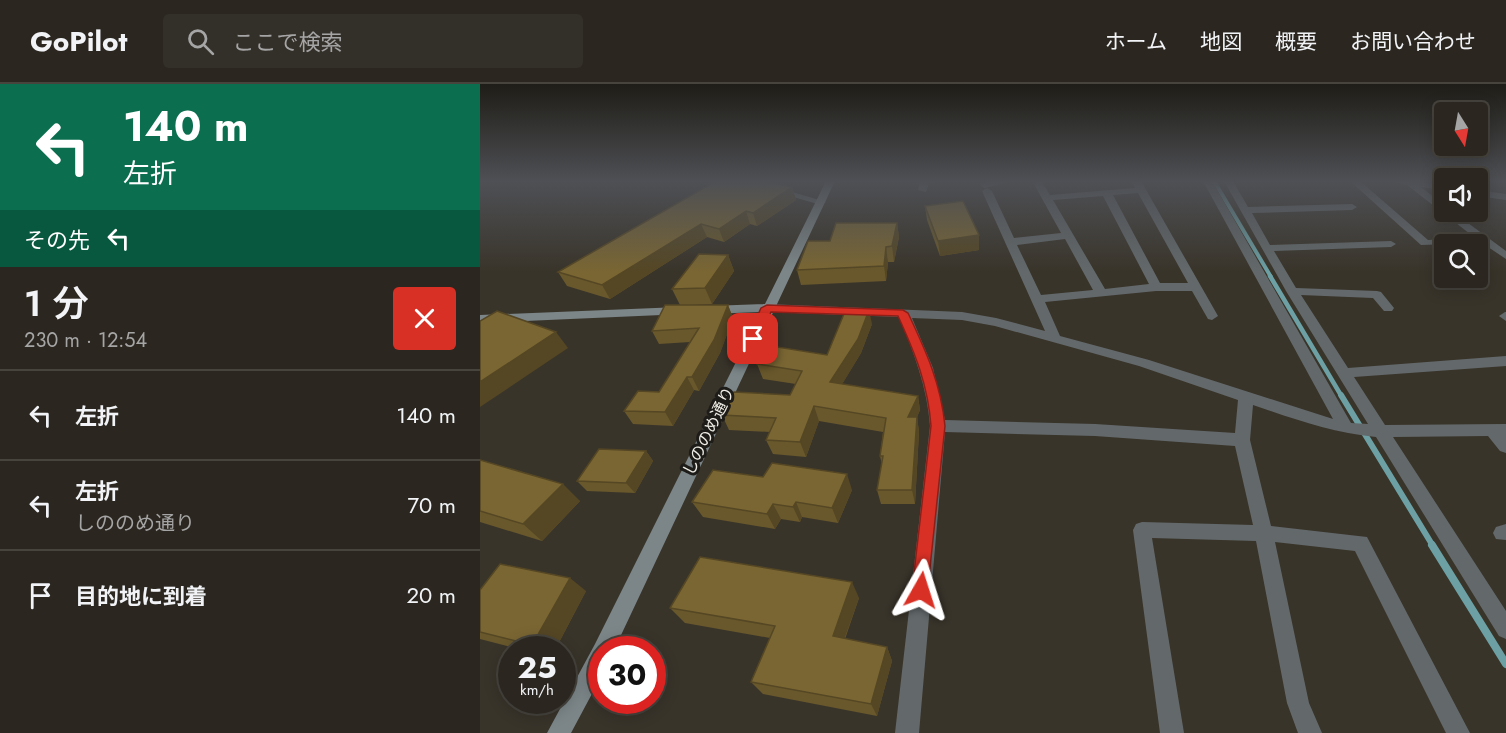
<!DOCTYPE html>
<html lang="ja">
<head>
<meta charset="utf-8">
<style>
  :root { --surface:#2b2720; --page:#332f29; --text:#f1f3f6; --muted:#a6a5a5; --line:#47443e }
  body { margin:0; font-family:Jost,"Noto Sans JP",sans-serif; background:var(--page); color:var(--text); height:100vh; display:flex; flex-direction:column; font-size:22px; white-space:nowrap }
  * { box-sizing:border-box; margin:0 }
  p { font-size:20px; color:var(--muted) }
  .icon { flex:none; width:33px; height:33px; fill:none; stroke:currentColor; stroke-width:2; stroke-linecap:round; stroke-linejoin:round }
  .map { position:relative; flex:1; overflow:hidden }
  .drawer { display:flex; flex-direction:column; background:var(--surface); width:480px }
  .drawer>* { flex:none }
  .banner { background:#0b6e4f; color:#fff; overflow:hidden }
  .needle { width:39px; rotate:169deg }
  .tools { position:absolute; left:954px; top:18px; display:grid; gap:12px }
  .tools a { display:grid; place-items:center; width:54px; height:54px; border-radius:6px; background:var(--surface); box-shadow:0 3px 15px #0003,0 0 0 2px var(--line); font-size:30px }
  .speed { position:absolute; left:18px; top:552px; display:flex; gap:12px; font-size:30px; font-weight:700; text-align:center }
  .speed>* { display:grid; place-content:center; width:78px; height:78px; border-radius:50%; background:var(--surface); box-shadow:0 3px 15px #0003,0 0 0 2px var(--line); line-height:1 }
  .speed small { font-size:15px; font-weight:400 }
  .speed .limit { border:9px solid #d22; background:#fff; color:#111 }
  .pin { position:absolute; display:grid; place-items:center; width:51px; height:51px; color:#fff; margin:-26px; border-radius:12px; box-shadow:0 3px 9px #0006 }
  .me { position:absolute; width:66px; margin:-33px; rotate:6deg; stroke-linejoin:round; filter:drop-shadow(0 0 4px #0008) }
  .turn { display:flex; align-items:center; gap:21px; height:126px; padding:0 24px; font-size:27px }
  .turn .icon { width:78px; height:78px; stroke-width:2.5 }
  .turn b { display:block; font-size:42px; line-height:51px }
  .then { display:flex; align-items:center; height:57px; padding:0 24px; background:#0003; gap:12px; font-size:22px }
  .round { display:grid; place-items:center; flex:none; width:63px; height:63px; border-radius:6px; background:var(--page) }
  .headline { display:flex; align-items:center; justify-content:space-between; height:102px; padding:0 24px }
  h1 { font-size:36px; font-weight:600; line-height:45px }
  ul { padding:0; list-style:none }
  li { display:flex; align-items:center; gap:18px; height:90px; padding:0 24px; border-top:2px solid var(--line) }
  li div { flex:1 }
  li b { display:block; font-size:22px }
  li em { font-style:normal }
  header { display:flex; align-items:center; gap:36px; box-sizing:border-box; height:84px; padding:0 30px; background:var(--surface); border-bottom:2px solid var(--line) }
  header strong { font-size:28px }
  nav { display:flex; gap:33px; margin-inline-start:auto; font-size:21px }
  .search { width:420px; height:54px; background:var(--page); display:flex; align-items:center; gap:15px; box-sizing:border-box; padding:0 21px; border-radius:6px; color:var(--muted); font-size:22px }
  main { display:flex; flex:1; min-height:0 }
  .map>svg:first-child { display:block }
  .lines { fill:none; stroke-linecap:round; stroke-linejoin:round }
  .stream-far3 { stroke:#6ca0a4; stroke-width:4 }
  .stream-far2 { stroke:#6ca0a4; stroke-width:4.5 }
  .stream-far1 { stroke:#6ca0a4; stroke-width:6 }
  .stream { stroke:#6ca0a4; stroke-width:8 }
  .street { fill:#63696b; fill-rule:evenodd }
  .secondary { fill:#7c8689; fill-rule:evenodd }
  .wall { fill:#69582c }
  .shaded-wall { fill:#554724 }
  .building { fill:#7a6633; stroke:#554724; stroke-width:1.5 }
  .route { fill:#d93025; stroke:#8d1f18; stroke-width:1.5 }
  .labels { text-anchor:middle; stroke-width:6; stroke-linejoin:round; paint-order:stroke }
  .street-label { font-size:16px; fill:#efede6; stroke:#1e1c18 }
</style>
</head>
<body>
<header>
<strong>GoPilot</strong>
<div class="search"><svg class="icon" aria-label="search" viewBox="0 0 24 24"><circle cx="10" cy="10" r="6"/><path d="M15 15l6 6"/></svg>ここで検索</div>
<nav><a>ホーム</a><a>地図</a><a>概要</a><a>お問い合わせ</a></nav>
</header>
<main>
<section class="drawer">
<div class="banner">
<div class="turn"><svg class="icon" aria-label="left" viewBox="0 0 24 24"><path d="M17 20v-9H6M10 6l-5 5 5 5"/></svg><div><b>140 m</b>左折</div></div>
<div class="then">その先<svg class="icon" aria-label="left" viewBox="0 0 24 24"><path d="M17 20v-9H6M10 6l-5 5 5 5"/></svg></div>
</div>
<div class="headline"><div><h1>1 分</h1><p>230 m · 12:54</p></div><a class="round" style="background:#d93025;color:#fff"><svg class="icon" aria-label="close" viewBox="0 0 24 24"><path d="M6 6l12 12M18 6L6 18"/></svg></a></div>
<ul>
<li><svg class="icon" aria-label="left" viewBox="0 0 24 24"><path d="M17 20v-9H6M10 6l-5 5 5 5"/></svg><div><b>左折</b></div><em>140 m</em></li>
<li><svg class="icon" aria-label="left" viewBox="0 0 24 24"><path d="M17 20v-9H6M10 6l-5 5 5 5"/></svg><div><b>左折</b><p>しののめ通り</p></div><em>70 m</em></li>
<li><svg class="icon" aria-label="arrive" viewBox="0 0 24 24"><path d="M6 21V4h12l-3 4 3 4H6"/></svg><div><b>目的地に到着</b></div><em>20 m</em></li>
</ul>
</section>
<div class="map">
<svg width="1026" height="649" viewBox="0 0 1026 649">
  <rect width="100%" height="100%" fill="#39342a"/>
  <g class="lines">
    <!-- stream-far3 -->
    <path class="stream-far3" d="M734,97L791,193"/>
    <!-- stream-far2 -->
    <path class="stream-far2" d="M790,192L862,313"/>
    <!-- stream-far1 -->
    <path class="stream-far1" d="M861,311L953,462"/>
    <!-- stream -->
    <path class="stream" d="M952,461L1026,580"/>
    <!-- street -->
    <g class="street">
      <path d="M259,97H275L346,118L341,121Z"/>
      <path d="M440,97H450L446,108L438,106Z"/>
      <path d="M510,97H531L505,104L500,101Z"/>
      <path d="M652,97H661L738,232L732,236L728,235L712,207H676L565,218L580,252L669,276L853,335L723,97H732L871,339L888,340L806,207L744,97H753L768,123L872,120L877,123L872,126L772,129L790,161L911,157L916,160L911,163L794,167L816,204L897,207L901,208L914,224L912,227H904L893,214L821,211L868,284L1026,272V282L874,293L905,341L1026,340V369L1020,367L1008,352L913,353L1026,527V555L1019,552L896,353C852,349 814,335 773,321L770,356L791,442L887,453L990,649H966L875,467L795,458L829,619L842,649H818L807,619L776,457L672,454L704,649H680L653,446L656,440L662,438L773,441L755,362L615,352L465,348L439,649H415L450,342C447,303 434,269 419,233L287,228L281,224L287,220L482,228L516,234L565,247L502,107L507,104L512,107L534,154L581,149L554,100L556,98H562L570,111L655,104ZM658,109L708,199H680L633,111ZM623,112L669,200L625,205L573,116ZM585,155L613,206L561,211L537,161ZM432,234L482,236L515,242L659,282L758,316L755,349L615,340L465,336L453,284Z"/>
      <path d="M870,97H880L948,156L994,153L927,101L911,97L964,100V106L941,103L964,121V128H973L1026,167V175L1002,159L941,161Z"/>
      <path d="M998,106L1026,110V116L998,112Z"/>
      <path d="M1025,228H1026V237L1019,232Z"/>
      <path d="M1026,440V456L1016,455L1013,449L1016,443Z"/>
    </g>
    <!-- secondary -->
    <g class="secondary">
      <path d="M346,97H355L134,566H122V591L91,649H67L115,560L281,228L230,230L224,226L230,222L285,220Z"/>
      <path d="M200,223L206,227L204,230L0,239V231Z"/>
    </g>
  </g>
  <!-- wall -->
  <g class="wall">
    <path d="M312,103L316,116L277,142L270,140L244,158L227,153L130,215L87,202L78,188Z"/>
    <path d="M445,122L499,151V166L460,172L447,136Z"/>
    <path d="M417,139L419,153L414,178H408L406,197L321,201L317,186L350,157Z"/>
    <path d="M248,171L254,187L232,220L210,221H248L253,234L240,269L219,307L214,306L193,342L153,340L144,327L179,308L210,258L179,260L172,247L200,221L192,205Z"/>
    <path d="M392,240L381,269L362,300L438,312L440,326L437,333L439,348L435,420H401L397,406L402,381L400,372L403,348L339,337L326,373L293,370L286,356L290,348L249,346L242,331L310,311L316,300L283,295L277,280L347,271Z"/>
    <path d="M166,367L173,377L155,409L107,407L97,397Z"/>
    <path d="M0,376L100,417L62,457L0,438Z"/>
    <path d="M283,393L372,406L358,439L322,433L320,438L301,435L295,445L223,433L212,418Z"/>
    <path d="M0,506L106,507L75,566H42L0,555Z"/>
    <path d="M379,514L365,555L407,563L412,577L397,632L283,610L271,598L290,554L205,539L190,524Z"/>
  </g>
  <!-- shaded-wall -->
  <g class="shaded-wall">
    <path d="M312,103L316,116L277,142L273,129Z"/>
    <path d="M266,127L270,140L244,158L239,145Z"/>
    <path d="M417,139L419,153L414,178L412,162Z"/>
    <path d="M221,140L227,153L130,215L122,201Z"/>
    <path d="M499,151V166L460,172L458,157Z"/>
    <path d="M406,163L408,178L406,197L404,182Z"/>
    <path d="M248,171L254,187L232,220L225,204Z"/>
    <path d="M248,221L253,234L240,269L219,307L212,293Z"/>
    <path d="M389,226L392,240L381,269L355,312L350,298Z"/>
    <path d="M76,248L88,264L0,323V298Z"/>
    <path d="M207,293L214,306L193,342L185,328Z"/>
    <path d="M438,312L440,326L437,333L439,348L435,420L432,406L428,333Z"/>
    <path d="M334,322L339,337L326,373L320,358Z"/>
    <path d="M166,367L173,377L155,409L146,399Z"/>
    <path d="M367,390L372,406L358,439L352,424Z"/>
    <path d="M83,400L100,417L62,457L43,440Z"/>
    <path d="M316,418L322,433L320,438L313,423Z"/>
    <path d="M293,420L301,435L295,445L287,430Z"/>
    <path d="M90,494L106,507L75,566H59L52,561Z"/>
    <path d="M372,498L379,514L360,567L353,552Z"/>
    <path d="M407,563L412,577L397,632L391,620Z"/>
  </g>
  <!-- building -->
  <g class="building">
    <path d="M236,97H284L312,103L273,129L266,127L239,145L221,140L122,201L78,188Z"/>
    <path d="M483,117L499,151L458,157L445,122Z"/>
    <path d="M356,139H417L412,162L406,163L404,182L317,186L328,157H350Z"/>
    <path d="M219,170L248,171L225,204L192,205Z"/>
    <path d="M185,221H248L234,256L212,293H207L185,328L144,327L158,307L179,308L219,244L172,247Z"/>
    <path d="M366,225L389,226L378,255L350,298L438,312L428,333H437L432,406H397L403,372H400L406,334L334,322L320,358L286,356L296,334L242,331L254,308L310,311L322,287L277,280L291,262L347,271Z"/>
    <path d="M17,227L76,248L0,298V237Z"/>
    <path d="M119,365L166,367L146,399L97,397Z"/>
    <path d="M0,376L83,400L43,440L0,427Z"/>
    <path d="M292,379L367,390L352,424L316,418L313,423L293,420L287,430L212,418L233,386L283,393Z"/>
    <path d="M220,473L372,498L353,552L407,563L391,620L271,598L295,542L190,524Z"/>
    <path d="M20,480L90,494L52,561L0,548V506Z"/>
  </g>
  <!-- sky -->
  <linearGradient id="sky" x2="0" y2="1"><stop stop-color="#1f1d17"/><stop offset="0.52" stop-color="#4e5055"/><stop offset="1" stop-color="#4e5055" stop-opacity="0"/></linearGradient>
  <rect width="1026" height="188" fill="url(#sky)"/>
  <!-- route -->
  <path class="route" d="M287,221L423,226L428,229C446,267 461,300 465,342L447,512L441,515L435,512L432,506L451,342C448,301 435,269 418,232L291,228L277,257H268L267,255L281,224Z"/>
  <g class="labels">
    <!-- street labels -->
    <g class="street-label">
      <text transform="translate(228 347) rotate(-64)" y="6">しののめ通り</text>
    </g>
  </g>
</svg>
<div class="tools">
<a><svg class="needle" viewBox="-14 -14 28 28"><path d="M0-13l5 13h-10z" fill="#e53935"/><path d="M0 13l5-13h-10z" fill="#a6a5a5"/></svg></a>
<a><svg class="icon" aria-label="sound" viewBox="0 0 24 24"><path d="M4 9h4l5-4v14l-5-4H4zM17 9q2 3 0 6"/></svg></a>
<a><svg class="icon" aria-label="search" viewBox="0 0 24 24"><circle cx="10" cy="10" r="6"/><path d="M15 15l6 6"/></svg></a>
</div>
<div class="speed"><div>25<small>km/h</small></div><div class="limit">30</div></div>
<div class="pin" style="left:273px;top:255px;background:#d93025"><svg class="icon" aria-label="arrive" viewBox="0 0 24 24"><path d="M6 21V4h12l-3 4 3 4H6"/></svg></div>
<svg class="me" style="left:441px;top:506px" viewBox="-20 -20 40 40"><path d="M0-17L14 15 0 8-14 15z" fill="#d93025" stroke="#fff" stroke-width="4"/></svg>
</div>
</main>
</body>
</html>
